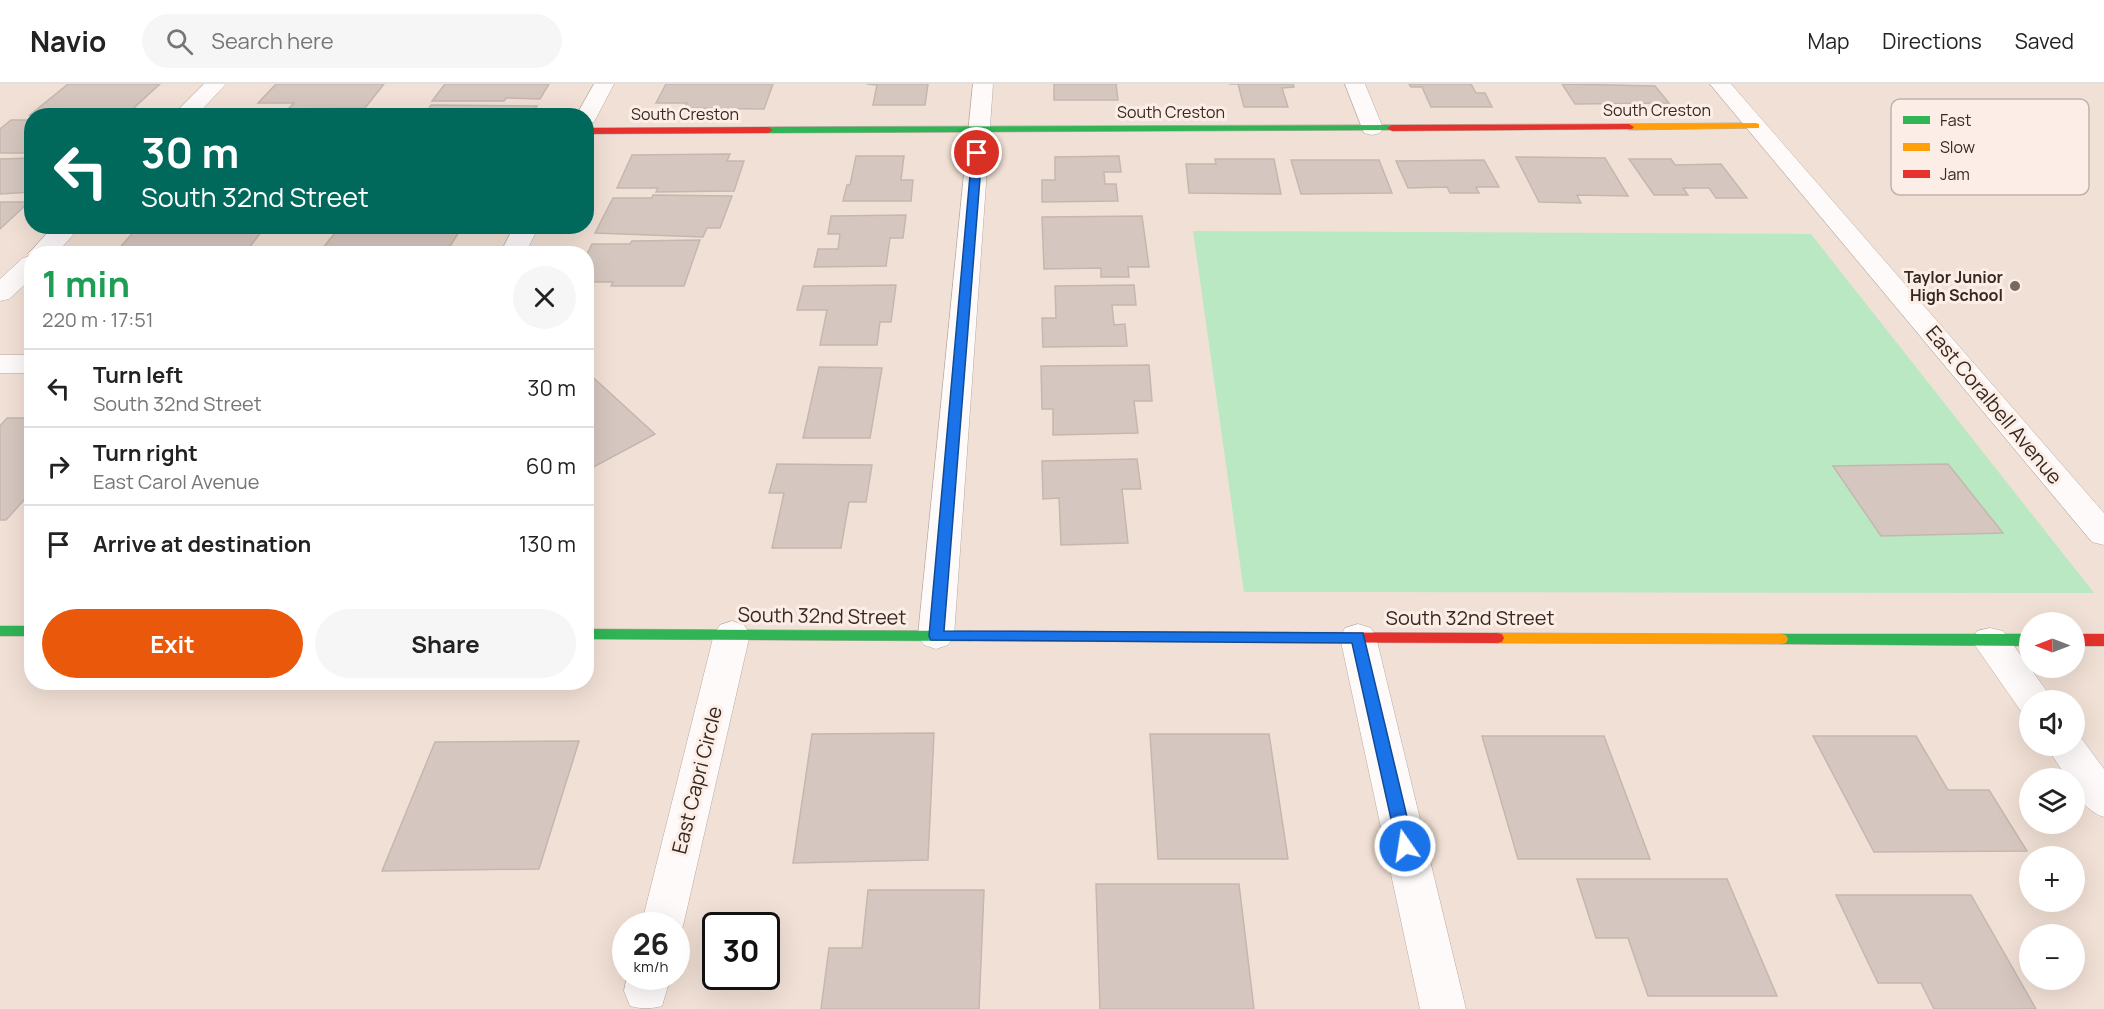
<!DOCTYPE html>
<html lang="en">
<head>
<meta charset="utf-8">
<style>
  :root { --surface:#fff; --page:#f6f6f6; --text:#222; --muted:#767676; --line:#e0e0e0; --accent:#ea580c }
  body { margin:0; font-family:Manrope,sans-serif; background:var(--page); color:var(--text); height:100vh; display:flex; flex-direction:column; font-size:22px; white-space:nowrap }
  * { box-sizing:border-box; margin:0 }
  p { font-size:20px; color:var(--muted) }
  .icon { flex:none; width:33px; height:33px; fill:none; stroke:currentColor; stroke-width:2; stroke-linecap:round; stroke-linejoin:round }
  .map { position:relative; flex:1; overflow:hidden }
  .drawer { position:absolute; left:24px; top:162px; width:570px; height:444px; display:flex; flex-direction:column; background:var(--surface); border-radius:24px; box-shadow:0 6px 24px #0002 }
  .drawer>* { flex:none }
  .top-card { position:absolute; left:24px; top:24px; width:570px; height:126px; border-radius:24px; box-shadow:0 6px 24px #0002; background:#00695c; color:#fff; overflow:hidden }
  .needle { width:39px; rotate:270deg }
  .buttons { position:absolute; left:2019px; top:528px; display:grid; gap:12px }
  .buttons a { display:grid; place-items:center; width:66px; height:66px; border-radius:50%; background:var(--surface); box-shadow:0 6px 24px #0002; font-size:30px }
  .speed { position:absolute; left:612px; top:828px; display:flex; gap:12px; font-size:30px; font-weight:700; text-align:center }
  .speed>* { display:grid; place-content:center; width:78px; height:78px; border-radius:50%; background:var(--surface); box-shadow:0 6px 24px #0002; line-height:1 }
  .speed small { font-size:15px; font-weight:400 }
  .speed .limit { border:3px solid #111; border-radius:9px; background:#fff; color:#111 }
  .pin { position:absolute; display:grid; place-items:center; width:51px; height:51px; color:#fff; margin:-26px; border:3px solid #fff; border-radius:50%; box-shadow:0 2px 6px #0007 }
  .me { position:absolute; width:66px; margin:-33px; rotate:347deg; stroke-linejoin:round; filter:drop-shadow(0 0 4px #0008) }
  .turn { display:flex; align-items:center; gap:21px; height:126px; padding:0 18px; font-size:27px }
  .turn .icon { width:78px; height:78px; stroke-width:2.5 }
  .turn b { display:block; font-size:42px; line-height:51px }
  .round { display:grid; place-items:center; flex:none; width:63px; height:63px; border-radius:32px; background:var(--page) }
  .overview { display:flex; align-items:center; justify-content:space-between; height:102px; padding:0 18px }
  h1 { font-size:36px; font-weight:700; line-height:45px; color:#1e9e55 }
  .button { display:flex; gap:12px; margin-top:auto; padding:12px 18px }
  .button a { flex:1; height:69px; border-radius:36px; background:var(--accent); color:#fff; font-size:24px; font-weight:700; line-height:69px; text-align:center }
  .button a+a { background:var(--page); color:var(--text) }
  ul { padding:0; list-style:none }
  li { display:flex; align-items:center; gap:18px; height:78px; padding:0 18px; border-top:2px solid var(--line) }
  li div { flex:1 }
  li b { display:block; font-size:22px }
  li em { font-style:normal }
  header { display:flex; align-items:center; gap:36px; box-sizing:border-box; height:84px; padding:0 30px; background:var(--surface); border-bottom:2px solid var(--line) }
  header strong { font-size:28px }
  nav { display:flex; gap:33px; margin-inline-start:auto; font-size:21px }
  .search { width:420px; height:54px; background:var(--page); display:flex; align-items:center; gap:15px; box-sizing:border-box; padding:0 21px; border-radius:33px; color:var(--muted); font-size:22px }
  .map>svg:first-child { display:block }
  .green { fill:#b9e8c3 }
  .building { fill:#d5c7bf; stroke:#c5b7ae; stroke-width:1.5 }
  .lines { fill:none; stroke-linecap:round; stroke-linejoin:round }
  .street-casing { stroke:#b8aba2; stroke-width:1 }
  .fast-casing { stroke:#b8aba2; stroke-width:1 }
  .slow-casing { stroke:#b8aba2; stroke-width:1 }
  .jam-casing { stroke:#b8aba2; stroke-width:1 }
  .street { fill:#fdfaf9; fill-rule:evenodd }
  .fast { fill:#30b455; fill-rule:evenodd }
  .slow { fill:#ff9f0a; fill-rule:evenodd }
  .jam { fill:#e5322d; fill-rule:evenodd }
  .route { fill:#1a73e8; stroke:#114b97; stroke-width:1.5 }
  .poi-dot { fill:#776960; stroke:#fceee6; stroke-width:2 }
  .labels { text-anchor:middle; stroke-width:6; stroke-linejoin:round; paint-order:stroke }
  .far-street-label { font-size:16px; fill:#352921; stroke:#fceee6 }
  .far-poi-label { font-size:16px; font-weight:bold; fill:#352921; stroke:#fceee6; text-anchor:end }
  .street-label { font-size:20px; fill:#352921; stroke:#fceee6 }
  .key { fill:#fceee6; stroke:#c0b3ab; stroke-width:1.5 }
  .key-label { font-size:16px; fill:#352921 }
</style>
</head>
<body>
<header>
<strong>Navio</strong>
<div class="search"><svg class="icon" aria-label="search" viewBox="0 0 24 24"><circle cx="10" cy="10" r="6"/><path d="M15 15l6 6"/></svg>Search here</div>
<nav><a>Map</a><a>Directions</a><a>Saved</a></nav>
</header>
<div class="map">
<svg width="2104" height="925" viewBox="0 0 2104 925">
  <rect width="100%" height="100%" fill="#f1e0d5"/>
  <!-- green -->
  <path class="green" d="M1193,147L1811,150L2094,509L1244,508Z"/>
  <!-- building -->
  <g class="building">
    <path d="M68,0H160L126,31H30Z"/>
    <path d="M276,0H384L365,24L288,25L294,19H258Z"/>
    <path d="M445,0H549L540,15L506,14L504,17H432Z"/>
    <path d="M666,0H773L764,25L684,24L687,19H656Z"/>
    <path d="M867,0H928L925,21H873L877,1Z"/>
    <path d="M1054,0H1116L1118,16H1054Z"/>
    <path d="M1229,0H1293L1294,3L1282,4L1288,23H1244L1238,0Z"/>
    <path d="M1409,0H1471L1476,9H1485L1492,23H1431L1422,3H1411Z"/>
    <path d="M1562,0L1655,2L1669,19L1575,20Z"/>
    <path d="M431,21L537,22L530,32H424Z"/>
    <path d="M284,29H339L336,32H282Z"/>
    <path d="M11,36H32V69H0V45Z"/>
    <path d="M730,70L727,77H744L734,107L656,108L658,104H617L632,71Z"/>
    <path d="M856,72H904L901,96H913L911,117H843L847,101H850Z"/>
    <path d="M1119,72L1121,88H1104L1105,100H1116L1118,117L1042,118V96H1055V73Z"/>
    <path d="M1516,73L1605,74L1628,112L1577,111L1581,119L1539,118Z"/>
    <path d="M32,74V108L0,110V75Z"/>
    <path d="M1215,75H1274L1281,110L1189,109L1186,80H1216Z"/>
    <path d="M1629,75H1671L1675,81L1721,80L1747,114H1716L1709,104H1683L1688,111H1654Z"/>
    <path d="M1291,76H1379L1392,109L1301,110Z"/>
    <path d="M1484,76L1499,103H1476L1479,109H1450L1447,103L1408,104L1396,77Z"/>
    <path d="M653,111L732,112L720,144H707L703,153L595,149L613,114H652Z"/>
    <path d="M0,118H29L0,145Z"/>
    <path d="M906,131L903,154H890L886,182L814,183L818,165H838L840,150H828L831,132Z"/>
    <path d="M1142,132L1149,183H1128L1129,193H1101V184L1044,185L1042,133Z"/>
    <path d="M139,142H266L244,170H114Z"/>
    <path d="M338,145H461L445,170H304L307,165H322Z"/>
    <path d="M700,156L684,202H611L613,198H586V172L592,160H630L632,157Z"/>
    <path d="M896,201L891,238H880L877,261H820L827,226H797L803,202Z"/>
    <path d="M1134,201L1136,221H1112L1114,241L1125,240L1127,262L1043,263L1042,234H1056L1055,202Z"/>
    <path d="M1149,281L1152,317H1134L1138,349L1053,351V325H1042L1041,282Z"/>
    <path d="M819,283L882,284L870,354H803Z"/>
    <path d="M586,287L655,350L586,387Z"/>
    <path d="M7,334H32V407L6,436H0V342Z"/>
    <path d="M1137,375L1141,405H1122L1128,459L1061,461L1059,414L1043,415L1042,377Z"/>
    <path d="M777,380L872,381L866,418H849L841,464H772L784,409H769Z"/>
    <path d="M1948,380L2003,449L1881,452L1833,382Z"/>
    <path d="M934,649L928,776L793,779L812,650Z"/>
    <path d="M1150,650H1269L1288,775H1158Z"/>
    <path d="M1482,652H1604L1650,775H1518Z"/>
    <path d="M1813,652H1916L1948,706H1989L2027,767L1874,768Z"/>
    <path d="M579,657L539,785L382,787L435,658Z"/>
    <path d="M1577,795H1727L1777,912H1648L1628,854H1596Z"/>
    <path d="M1096,800H1239L1254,925H1100Z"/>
    <path d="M868,806H984L979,925H821L829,864H862Z"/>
    <path d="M1836,811H1971L2036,925H1934L1921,899H1878Z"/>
  </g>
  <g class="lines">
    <defs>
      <g id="street">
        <path d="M204,0H226L196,32H172Z"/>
        <path d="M594,0H614L594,38L586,39V32H576Z"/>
        <path d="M973,0H993L954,552L948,561L936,565L924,561L918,552Z"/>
        <path d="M1345,0H1365L1383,44L1380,49L1372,51L1364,49Z"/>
        <path d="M1710,0H1731L2104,429V461L2092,458Z"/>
        <path d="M54,142H81L56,170H32V194L9,215L0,217V195L23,174L30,172L28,170Z"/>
        <path d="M514,142H539L525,170H500Z"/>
        <rect x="0" y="271" width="32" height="18"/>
        <path d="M732,537L744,541L750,550L683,842L676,856V842H641L714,550L720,541Z"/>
        <path d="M1358,540L1371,544L1376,553L1466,925H1420L1340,553L1345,544Z"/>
        <path d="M1990,544L2003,547L2046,606L2051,616H2030V630L2020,626L1972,557L1977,547Z"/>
        <path d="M2074,650L2079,651L2104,685V733C2087,727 2074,713 2074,694H2067L2046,662H2074Z"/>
        <path d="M627,892H671L662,922C651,925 641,925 630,922L624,907Z"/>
      </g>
      <g id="fast">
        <path d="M1392,41L1397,44L1395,46L768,49L763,46L768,43Z"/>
        <rect x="0" y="542" width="32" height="10"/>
        <path d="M586,545L970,547L975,548L977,552L975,556L970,557L586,555Z"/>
        <path d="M1781,550H2030V562L1781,560L1776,559L1774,555L1776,551Z"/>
      </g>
      <g id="slow">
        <path d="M1756,39L1759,40V44L1629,46L1624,43L1629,40Z"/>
        <path d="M970,547L1211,548L1216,549L1218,553L1216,557L1211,558L970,557L965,556L963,552L965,548Z"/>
        <path d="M1497,549L1781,550L1786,551L1788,555L1786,559L1781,560L1497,559L1492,558L1490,554L1492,550Z"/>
      </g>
      <g id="jam">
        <path d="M1629,40L1634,43L1632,45L1392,47L1387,44L1392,41Z"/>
        <path d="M586,44L768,43L773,46L768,49L586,50Z"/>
        <path d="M1211,548L1497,549L1502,550L1504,554L1502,558L1497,559L1211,558L1206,557L1204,553L1206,549Z"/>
        <rect x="2074" y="550" width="30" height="12"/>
      </g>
    </defs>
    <!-- street casing -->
    <use href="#street" class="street-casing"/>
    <!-- fast casing -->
    <use href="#fast" class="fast-casing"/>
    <!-- slow casing -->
    <use href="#slow" class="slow-casing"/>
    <!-- jam casing -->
    <use href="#jam" class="jam-casing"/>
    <!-- street -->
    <use href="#street" class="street"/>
    <!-- fast -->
    <use href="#fast" class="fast"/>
    <!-- slow -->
    <use href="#slow" class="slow"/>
    <!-- jam -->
    <use href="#jam" class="jam"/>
  </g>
  <!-- route -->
  <path class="route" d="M977,66L982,69L944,547L1363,549L1414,762L1411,768L1405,770L1399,768L1397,762L1352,559L931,556L929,552L972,69Z"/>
  <!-- markers -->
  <circle class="poi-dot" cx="2015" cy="202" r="6"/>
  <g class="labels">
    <!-- far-street labels -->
    <g class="far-street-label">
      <text x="1657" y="32">South Creston</text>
      <text x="1171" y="34">South Creston</text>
      <text x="685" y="36">South Creston</text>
    </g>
    <!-- far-poi labels -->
    <g class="far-poi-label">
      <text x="2003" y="199">Taylor Junior<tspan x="2003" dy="18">High School</tspan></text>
    </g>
    <!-- street labels -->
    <g class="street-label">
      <text transform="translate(1994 321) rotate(50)" y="7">East Coralbell Avenue</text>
      <text transform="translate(822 532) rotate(1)" y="7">South 32nd Street</text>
      <text x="1470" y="541">South 32nd Street</text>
      <text transform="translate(697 696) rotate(-76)" y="7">East Capri Circle</text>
    </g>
  </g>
  <!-- legend -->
  <rect x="1891" y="15" width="198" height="96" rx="9" class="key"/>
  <rect x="1903" y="32" width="27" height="8" fill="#30b455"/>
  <rect x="1903" y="59" width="27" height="8" fill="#ff9f0a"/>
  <rect x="1903" y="86" width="27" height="8" fill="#e5322d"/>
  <g class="key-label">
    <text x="1940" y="42">Fast</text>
    <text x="1940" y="69">Slow</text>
    <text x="1940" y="96">Jam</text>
  </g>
</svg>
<div class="buttons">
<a><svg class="needle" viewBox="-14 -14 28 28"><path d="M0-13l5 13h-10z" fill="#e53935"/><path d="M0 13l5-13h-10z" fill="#767676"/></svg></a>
<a><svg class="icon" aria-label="sound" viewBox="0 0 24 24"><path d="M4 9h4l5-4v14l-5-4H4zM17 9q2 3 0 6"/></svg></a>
<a><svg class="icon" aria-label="layers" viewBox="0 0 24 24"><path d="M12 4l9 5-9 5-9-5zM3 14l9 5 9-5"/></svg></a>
<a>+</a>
<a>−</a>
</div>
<div class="speed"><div>26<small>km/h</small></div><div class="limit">30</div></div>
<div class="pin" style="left:977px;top:69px;background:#d93025"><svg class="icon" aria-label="arrive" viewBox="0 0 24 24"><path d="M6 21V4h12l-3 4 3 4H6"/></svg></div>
<svg class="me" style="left:1405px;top:762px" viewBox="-20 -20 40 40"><circle r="17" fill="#1a73e8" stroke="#fff" stroke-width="3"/><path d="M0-11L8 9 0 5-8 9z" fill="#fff"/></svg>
<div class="top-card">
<div class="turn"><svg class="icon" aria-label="left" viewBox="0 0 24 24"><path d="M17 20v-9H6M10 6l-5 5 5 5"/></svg><div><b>30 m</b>South 32nd Street</div></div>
</div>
<section class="drawer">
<div class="overview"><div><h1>1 min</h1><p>220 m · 17:51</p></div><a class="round"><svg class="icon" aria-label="close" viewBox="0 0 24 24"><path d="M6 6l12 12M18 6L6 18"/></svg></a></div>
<ul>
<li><svg class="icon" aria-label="left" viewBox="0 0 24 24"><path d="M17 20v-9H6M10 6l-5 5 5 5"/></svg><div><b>Turn left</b><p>South 32nd Street</p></div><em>30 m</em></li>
<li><svg class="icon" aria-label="right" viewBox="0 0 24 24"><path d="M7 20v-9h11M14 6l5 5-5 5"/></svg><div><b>Turn right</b><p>East Carol Avenue</p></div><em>60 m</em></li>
<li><svg class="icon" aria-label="arrive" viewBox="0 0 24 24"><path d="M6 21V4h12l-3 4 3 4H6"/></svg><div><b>Arrive at destination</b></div><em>130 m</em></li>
</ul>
<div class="button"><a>Exit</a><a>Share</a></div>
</section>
</div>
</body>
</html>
